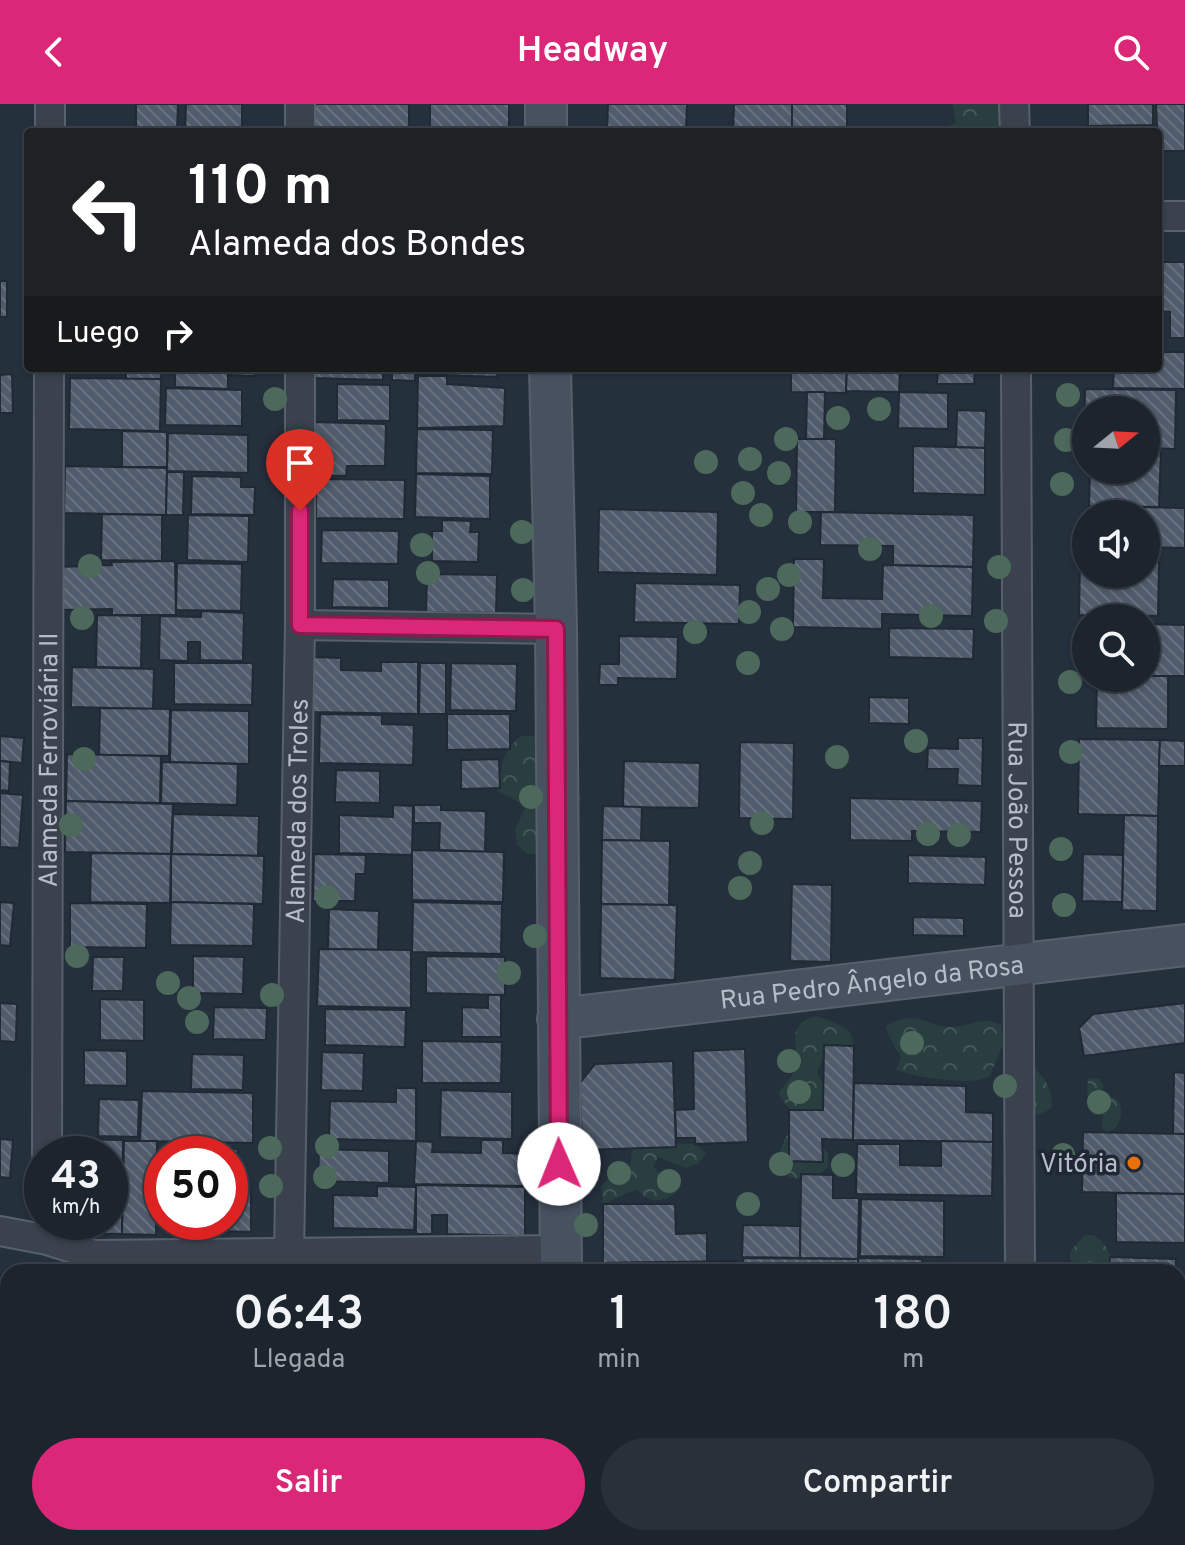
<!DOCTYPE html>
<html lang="es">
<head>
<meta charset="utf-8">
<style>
  :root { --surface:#1c242e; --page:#29303a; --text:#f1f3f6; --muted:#a0a4aa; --line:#3a414a; --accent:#db2777 }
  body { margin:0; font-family:Overpass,sans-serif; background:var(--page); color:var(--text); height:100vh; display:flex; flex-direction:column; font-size:30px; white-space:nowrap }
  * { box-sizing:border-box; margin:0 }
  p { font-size:26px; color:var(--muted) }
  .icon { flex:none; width:44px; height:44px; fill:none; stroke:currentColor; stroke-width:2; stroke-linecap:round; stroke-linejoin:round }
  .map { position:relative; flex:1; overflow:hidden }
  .panel { position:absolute; left:0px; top:1160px; width:1186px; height:282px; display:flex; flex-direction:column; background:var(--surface); border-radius:24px 24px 0 0; box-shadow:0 2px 6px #0004,0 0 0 2px var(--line) }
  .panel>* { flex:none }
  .guide { position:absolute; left:24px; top:24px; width:1138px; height:244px; border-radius:8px; box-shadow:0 2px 6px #0004,0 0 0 2px var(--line); background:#202124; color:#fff; overflow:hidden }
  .needle { width:52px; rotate:72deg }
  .fabs { position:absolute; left:1072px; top:292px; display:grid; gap:16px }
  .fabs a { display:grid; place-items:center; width:88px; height:88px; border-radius:50%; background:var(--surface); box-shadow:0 2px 6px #0004,0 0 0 2px var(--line); font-size:40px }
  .speed { position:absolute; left:24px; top:1032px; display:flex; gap:16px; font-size:40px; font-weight:700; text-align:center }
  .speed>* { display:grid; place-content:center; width:104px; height:104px; border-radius:50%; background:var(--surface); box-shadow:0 2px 6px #0004,0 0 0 2px var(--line); line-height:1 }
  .speed small { font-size:20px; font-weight:400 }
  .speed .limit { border:12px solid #d22; background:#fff; color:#111 }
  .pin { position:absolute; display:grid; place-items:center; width:68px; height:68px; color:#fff; margin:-82px -34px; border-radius:50% 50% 50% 0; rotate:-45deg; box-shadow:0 0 8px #0007 }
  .pin .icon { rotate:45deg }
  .me { position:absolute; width:88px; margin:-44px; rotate:359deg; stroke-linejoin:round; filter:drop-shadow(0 0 6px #0008) }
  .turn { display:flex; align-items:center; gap:28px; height:168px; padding:0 32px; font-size:36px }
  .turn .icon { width:104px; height:104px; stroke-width:2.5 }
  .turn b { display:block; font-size:56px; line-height:68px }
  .then { display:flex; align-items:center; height:76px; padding:0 32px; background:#0003; gap:16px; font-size:30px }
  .eta { display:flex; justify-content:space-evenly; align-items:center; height:136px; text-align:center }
  .eta b { font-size:48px; font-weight:600; line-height:56px }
  .cta { display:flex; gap:16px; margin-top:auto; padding:16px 32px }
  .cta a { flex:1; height:92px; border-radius:48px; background:var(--accent); color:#fff; font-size:32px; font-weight:600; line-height:92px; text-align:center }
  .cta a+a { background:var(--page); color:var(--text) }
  header { display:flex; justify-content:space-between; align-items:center; height:104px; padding:0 32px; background:var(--accent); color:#fff; font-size:36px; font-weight:600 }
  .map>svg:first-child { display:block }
  .forest { fill:url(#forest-crowns) }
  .building { fill:url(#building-back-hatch); stroke:#202934; stroke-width:2 }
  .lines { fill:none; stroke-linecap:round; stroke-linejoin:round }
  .street-casing { stroke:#57606b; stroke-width:32 }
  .secondary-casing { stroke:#57606b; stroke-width:44 }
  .street { stroke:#39424d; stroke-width:28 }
  .secondary { stroke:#475160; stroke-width:40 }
  .tree { fill:#4d695c }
  .route-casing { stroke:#8e194d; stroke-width:20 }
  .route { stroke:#db2777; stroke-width:14 }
  .food-dot { fill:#e8710a; stroke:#1e2732; stroke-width:3 }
  .labels { text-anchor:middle; stroke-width:7; stroke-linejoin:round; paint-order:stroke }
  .street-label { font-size:26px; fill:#b5bdc8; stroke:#1e2732 }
  .poi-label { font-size:26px; fill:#b5bdc8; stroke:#1e2732; text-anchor:end }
</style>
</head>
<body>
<header><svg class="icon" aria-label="back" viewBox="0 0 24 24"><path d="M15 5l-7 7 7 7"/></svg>Headway<svg class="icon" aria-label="search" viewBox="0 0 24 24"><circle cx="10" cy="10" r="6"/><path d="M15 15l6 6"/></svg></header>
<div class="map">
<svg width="1185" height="1441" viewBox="0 0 1185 1441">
  <defs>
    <pattern id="forest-crowns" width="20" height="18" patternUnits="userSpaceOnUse" patternTransform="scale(2)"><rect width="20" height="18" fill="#283e3f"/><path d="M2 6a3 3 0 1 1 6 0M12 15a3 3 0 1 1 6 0" fill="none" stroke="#455859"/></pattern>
    <pattern id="building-back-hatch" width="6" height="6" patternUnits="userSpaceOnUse" patternTransform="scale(2)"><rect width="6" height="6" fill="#505b6b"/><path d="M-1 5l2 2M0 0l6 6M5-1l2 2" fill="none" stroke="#67717f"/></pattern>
  </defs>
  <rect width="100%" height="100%" fill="#25303d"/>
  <!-- forest -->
  <g class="forest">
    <path d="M952,0H1008L1012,28H930L939,27L956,18Z"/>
    <path d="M522,632H535L570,659L581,696L565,721L558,749L528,750L517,741L515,726L526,702L498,687C502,664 500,646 522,632Z"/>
    <path d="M817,912L844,923L850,928L854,942L851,948L825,949L817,968L820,975L825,979L828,993L819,1039L828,1049V1063C823,1068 818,1070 812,1073C802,1076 797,1076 788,1072C761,1060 797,1028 792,1010C790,1002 782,998 779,989C783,981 791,976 794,967C803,943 781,921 817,912Z"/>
    <path d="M912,914C925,915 937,923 950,923C968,924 983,910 1001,921L1003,940L990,972C972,983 916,973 896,966L901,953L887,929L886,922L898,916Z"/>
    <path d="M1032,962C1044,973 1055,987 1051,1004C1027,1024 1001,995 1006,970Z"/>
    <path d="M1096,974L1100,975L1104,983L1101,988L1118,996C1125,1008 1120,1027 1105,1029L1102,1023L1103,1011H1093L1090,1005L1097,998L1087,990L1088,975Z"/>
    <path d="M633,1037L695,1040L706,1049L698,1060L685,1064L658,1053L653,1063L678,1087C665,1098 649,1101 637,1085L603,1100L601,1082L612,1072L630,1064Z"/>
    <path d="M1085,1131H1093C1106,1137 1113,1154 1113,1168H1078L1070,1155V1148Z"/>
    <path d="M728,1434H879L873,1439H859L846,1435L829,1441H734Z"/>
  </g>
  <!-- building -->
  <g class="building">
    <path d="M136,0H178L177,28H136Z"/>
    <path d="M186,0H242V28H185Z"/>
    <rect x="313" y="0" width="96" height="28"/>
    <rect x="430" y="0" width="79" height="28"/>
    <path d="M608,0H687L686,28H607Z"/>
    <path d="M734,0H792V28H733Z"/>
    <rect x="792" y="0" width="55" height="28"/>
    <path d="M1088,0H1153V21L1088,22Z"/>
    <path d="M1156,0H1185V47H1158Z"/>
    <path d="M1086,22H1153L1154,28H1087Z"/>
    <path d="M1159,158H1185V234H1170V208L1159,207Z"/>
    <rect x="0" y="177" width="7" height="36"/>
    <path d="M1158,248H1185V285L1113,284L1114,264H1158Z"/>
    <path d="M126,264H162L161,275H126Z"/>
    <path d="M175,264H255V272L228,271V285L175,283Z"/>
    <path d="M312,264H383V276L312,274Z"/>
    <path d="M392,264H415V277L392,276Z"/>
    <path d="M418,264H497V273L418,270Z"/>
    <path d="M791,264H847L846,289L791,288Z"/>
    <path d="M847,264H900L899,288L846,287Z"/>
    <path d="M938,264H975L974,280H937Z"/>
    <path d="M12,270L13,309H0V271Z"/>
    <path d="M418,272H447V280L505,284L504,322L417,324Z"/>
    <path d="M70,274L161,275L160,327L69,325Z"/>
    <path d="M337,280L390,281V317L337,316Z"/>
    <path d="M166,284L242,286V322L165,321Z"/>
    <path d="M1085,285L1176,286L1175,345L1146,344V306H1086V343H1084Z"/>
    <path d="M807,288H825L824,335H806Z"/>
    <path d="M899,288L948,289V325L898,324Z"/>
    <path d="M957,306L986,307L985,344L956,343Z"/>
    <path d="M315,318L386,320L385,362H347L346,372L314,371Z"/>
    <path d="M417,325L493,326L492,370L416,369Z"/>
    <path d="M122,327L167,328V363H122Z"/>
    <path d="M168,329L248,331V369L167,367Z"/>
    <path d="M797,335H836L835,408H796Z"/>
    <path d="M913,342L985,344V391L913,389Z"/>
    <path d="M1146,346H1161L1159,403L1089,402L1090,366H1146Z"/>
    <path d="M65,362L167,364L166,411L64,409Z"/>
    <path d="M167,368H184L183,411H166Z"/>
    <path d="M416,370L490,372V415L415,413Z"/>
    <path d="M192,372L241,373V383H255L254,411L191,410Z"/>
    <path d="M316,375L405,376L404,415L316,414Z"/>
    <path d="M1089,402L1185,404V444L1146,443V410H1089Z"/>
    <path d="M599,405L718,408L717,471L598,468Z"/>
    <path d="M821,408L974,411L973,463L893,461V442L820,441Z"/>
    <path d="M102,410L162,411V457L101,456Z"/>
    <path d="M188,411L249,412L248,458L187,456Z"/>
    <path d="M442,416L471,417L470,428H479L478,458L432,457V427H442Z"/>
    <path d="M322,426L399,427L398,460L321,459Z"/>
    <path d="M794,455H824L823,494L882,495L883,461L973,463L972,512L882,510V525L793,523Z"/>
    <path d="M1080,456H1086V470H1146V458H1159L1158,512L1079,511Z"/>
    <path d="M175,457L176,511H112V505L60,506L58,463L112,461L111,458Z"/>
    <path d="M177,459L242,460L241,507L176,506Z"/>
    <path d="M427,470L497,471L496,509L426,508Z"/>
    <path d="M333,475L389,476V504L332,503Z"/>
    <path d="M635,479L740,481L739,520L634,518Z"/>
    <path d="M201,507L244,509L243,557L200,556V538H188V557L159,556L160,512L201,513Z"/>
    <path d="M97,511L142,512L141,564L96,563Z"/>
    <path d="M1081,519H1086V570H1080Z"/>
    <path d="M1146,520L1185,521V572H1146Z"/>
    <path d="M889,524L974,525L973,555L889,553Z"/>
    <path d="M619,532L678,533L677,575L618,574V581H599L600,560H619Z"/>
    <path d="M313,553L341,554V566L381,567V558H418V610L313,608Z"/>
    <path d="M174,559H253L252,601L174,600Z"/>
    <path d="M420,559H446V610H419Z"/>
    <path d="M451,559L517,560L516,607L450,606Z"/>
    <path d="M72,563L154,565L153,605L71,603Z"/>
    <path d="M1146,572H1168V625L1096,624L1097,574H1146Z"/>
    <path d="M869,593L909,594V620L869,619Z"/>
    <path d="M100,604L170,605L169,652L99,651Z"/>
    <path d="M171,606L249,607V660L170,658Z"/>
    <path d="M320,610L382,611V620L414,621L413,661L319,659Z"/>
    <path d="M447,610H510V645L447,646Z"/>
    <path d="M0,632L24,634L22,659L0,657Z"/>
    <path d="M958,634H983L982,682L957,681L958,665H927L928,644L958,645Z"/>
    <path d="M1079,635L1160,636L1158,712L1078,710Z"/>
    <path d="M1160,636L1185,637V662H1159Z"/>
    <path d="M740,638L794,639L793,715L739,714Z"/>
    <path d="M67,650L161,652L160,699L66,697Z"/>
    <path d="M499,655L500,684L461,685V656Z"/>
    <path d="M0,657L10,658L9,687L0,686Z"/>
    <path d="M624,657L700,659L699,704L623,703Z"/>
    <path d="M162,658L238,660L237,701L161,699Z"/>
    <path d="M336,666L380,667V699L335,698Z"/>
    <path d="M0,689L23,691L19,744L0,743Z"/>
    <path d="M850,694L982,697L981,728L912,727V737L850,736Z"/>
    <path d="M66,697L173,700L171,750L65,748Z"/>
    <path d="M393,701L413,702L412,751L339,749V711L393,713Z"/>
    <path d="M414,701H441V706L486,707L485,748L439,746L440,719H414Z"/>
    <path d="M603,702L642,703L641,737L602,736Z"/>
    <path d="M173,710L259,712L258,752L172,750Z"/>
    <path d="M1124,711L1158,712L1157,807L1122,806Z"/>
    <path d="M602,736L670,737L669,801L601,800Z"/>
    <path d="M412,746L504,748L503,798L412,796Z"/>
    <path d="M91,749L171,750L170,799L90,798Z"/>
    <path d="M171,750L264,752L263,800L171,798Z"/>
    <path d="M314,750L366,751L365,770H356L355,797H313Z"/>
    <path d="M1083,750L1123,751L1122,798L1082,797Z"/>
    <path d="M908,751L986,753L985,781L908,779Z"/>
    <path d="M792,780L832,781L831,858L790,857Z"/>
    <path d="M0,798L14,799L10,842L0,841Z"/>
    <path d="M171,798L254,800L253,842L170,841Z"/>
    <path d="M413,798L502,800L501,850L412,848Z"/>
    <path d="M70,799L147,800L146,844L70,843Z"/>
    <path d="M601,800L677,801L675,876L600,874Z"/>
    <path d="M329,805L379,807L378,846L328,845Z"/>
    <path d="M913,813L964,814V832L913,831Z"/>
    <path d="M319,845L411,846V904L317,902Z"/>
    <path d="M193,852L244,853L243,890L193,889Z"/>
    <path d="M426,852L505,853V891L426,889Z"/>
    <path d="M93,853H124L123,887H92Z"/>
    <path d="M488,891H501V933H462V903L488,904Z"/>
    <path d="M100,895L144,896V937L100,936Z"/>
    <path d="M0,899L17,900L16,938L0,937Z"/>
    <path d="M1185,899V939L1084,952L1079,924L1093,910Z"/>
    <path d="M214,903L267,904L266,936L213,935Z"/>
    <path d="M325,905L406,906L405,943L325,941Z"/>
    <path d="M422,937L502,938L501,979H422Z"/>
    <path d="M824,941L854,942L853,1036L822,1035L823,1058L789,1057V1006H823Z"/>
    <path d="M745,945L748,1038L695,1040V1034H676L675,1006L694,1005L693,947Z"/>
    <path d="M84,946L127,947V982L84,981Z"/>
    <path d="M322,948L364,949L363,987L321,986Z"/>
    <path d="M192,950L244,951L243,986L191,985Z"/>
    <path d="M673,957L676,1043L582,1046L580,979L595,960Z"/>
    <path d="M1174,968L1185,969V1030H1173Z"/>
    <path d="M854,979L966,982V1008L993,1009V1038L853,1036Z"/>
    <path d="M396,984H416V1037L329,1035L330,997L396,998Z"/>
    <path d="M441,986L512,988V1035L440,1033Z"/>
    <path d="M142,987L253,989V1039L140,1037Z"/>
    <path d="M99,995L139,996L138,1033L98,1032Z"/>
    <path d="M1083,1028L1185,1030V1090L1082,1088Z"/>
    <path d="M0,1035L13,1036L10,1074L0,1073Z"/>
    <path d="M67,1035L123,1036L122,1130L65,1129V1118H110V1050H66Z"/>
    <path d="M481,1036H503V1049L526,1050L525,1082L414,1080L416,1037L433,1038L432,1048L481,1049Z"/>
    <path d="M124,1037H157L156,1131L122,1130Z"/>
    <path d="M941,1037L993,1038L992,1092L856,1090L857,1040H900V1061L941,1062Z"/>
    <path d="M181,1043L238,1045L237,1078H230V1050H181Z"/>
    <path d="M319,1045L389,1047V1079L318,1077Z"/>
    <path d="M801,1070L833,1071V1094H859L858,1155L800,1154Z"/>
    <path d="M416,1081L525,1083V1132L447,1130V1111H432V1130H416Z"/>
    <path d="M377,1082L416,1083L414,1126L333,1124V1091L377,1092Z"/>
    <path d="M230,1088L251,1089V1128L180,1126V1118H230Z"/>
    <path d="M1116,1089L1185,1090V1139L1116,1138Z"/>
    <path d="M861,1095L944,1097V1153L860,1152Z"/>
    <path d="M603,1100H675L676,1130L707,1129V1158L603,1159Z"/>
    <path d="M743,1121L800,1122V1154L742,1153Z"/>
    <path d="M1110,1153L1176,1155V1168H1109Z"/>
    <path d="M743,1154L858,1155V1168H743Z"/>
    <path d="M858,1154L922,1155V1168H858Z"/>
    <path d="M737,1157V1168H603V1159Z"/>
    <path d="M0,1171L8,1172V1242H0Z"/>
    <rect x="1178" y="1209" width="7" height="54"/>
    <rect x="1178" y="1263" width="7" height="66"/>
    <path d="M903,1434H972L971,1441H903Z"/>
    <path d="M405,1435V1441H226V1436Z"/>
  </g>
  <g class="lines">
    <defs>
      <g id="street">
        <path d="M300,0V28"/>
        <path d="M1014,0L1015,28"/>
        <path d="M50,28V0"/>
        <path d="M1158,112H1185"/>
        <path id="s1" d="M1016,264L1020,1168"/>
        <path d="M300,521L556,525"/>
        <path id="s2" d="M47,1050L49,264"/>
        <path d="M0,1127L47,1136L94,1151L560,1146"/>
        <path id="s3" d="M289,1149L300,521V264"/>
        <path d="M1178,1388H1185"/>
        <path d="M1022,1441V1434"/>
      </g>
      <g id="secondary">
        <path d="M546,0V28"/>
        <path d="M550,264L556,525L561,1168"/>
        <path id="s4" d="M558,915L1185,841"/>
        <path d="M568,1434V1441"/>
      </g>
    </defs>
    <!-- street casing -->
    <use href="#street" class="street-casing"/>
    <!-- secondary casing -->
    <use href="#secondary" class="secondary-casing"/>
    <!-- street -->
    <use href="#street" class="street"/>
    <!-- secondary -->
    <use href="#secondary" class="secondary"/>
  </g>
  <!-- trees -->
  <g class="tree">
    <circle cx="1068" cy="291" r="12"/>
    <circle cx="275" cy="295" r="12"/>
    <circle cx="879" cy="305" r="12"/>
    <circle cx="838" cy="314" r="12"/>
    <circle cx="786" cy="335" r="12"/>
    <circle cx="1066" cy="336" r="12"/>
    <circle cx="750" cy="355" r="12"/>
    <circle cx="706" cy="358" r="12"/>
    <circle cx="779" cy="369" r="12"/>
    <circle cx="1062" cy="380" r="12"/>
    <circle cx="743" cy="389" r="12"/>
    <circle cx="761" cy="411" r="12"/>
    <circle cx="800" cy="418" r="12"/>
    <circle cx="522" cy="428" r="12"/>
    <circle cx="422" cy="441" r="12"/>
    <circle cx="870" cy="445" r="12"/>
    <circle cx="90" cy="462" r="12"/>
    <circle cx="999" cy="463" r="12"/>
    <circle cx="428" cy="469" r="12"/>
    <circle cx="789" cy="471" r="12"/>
    <circle cx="768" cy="485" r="12"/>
    <circle cx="523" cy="486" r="12"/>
    <circle cx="749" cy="508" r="12"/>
    <circle cx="931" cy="512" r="12"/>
    <circle cx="82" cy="514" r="12"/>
    <circle cx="996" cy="517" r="12"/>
    <circle cx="782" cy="525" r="12"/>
    <circle cx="695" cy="528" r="12"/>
    <circle cx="748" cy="559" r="12"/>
    <circle cx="1070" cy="578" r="12"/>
    <circle cx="916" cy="637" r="12"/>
    <circle cx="1071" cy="648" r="12"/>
    <circle cx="837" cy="653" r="12"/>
    <circle cx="84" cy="655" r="12"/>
    <circle cx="531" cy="693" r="12"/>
    <circle cx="762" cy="719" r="12"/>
    <circle cx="71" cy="721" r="12"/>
    <circle cx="928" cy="730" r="12"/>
    <circle cx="959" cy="731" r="12"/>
    <circle cx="1061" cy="745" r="12"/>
    <circle cx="750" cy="759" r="12"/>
    <circle cx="740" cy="784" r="12"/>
    <circle cx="327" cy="793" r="12"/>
    <circle cx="1064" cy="801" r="12"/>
    <circle cx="535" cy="832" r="12"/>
    <circle cx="77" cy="852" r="12"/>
    <circle cx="509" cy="869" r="12"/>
    <circle cx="168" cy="879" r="12"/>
    <circle cx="272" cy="891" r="12"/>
    <circle cx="189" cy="894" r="12"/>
    <circle cx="197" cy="918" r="12"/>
    <circle cx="912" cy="939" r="12"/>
    <circle cx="789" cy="957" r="12"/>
    <circle cx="1005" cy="982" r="12"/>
    <circle cx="799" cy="988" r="12"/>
    <circle cx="1099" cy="998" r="12"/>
    <circle cx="327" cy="1042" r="12"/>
    <circle cx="270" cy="1044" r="12"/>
    <circle cx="1063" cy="1051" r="12"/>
    <circle cx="781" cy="1060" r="12"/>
    <circle cx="843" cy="1061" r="12"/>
    <circle cx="619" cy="1069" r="12"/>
    <circle cx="325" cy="1073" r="12"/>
    <circle cx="669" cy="1077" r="12"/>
    <circle cx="271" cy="1082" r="12"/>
    <circle cx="748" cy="1100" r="12"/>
    <circle cx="586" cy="1121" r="12"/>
  </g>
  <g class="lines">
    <defs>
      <path id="route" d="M300,407V521L556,525L559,1060"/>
    </defs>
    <!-- route casing -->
    <use href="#route" class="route-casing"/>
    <!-- route -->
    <use href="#route" class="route"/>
  </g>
  <!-- markers -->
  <circle class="food-dot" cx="1134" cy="1059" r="8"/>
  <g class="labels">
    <!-- street labels -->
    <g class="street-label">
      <text dy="9" stroke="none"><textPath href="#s2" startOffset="394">Alameda Ferroviária II</textPath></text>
      <text dy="9" stroke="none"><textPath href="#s3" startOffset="442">Alameda dos Troles</textPath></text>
      <text dy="9" stroke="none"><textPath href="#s1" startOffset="452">Rua João Pessoa</textPath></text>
      <text dy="9" stroke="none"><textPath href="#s4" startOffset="316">Rua Pedro Ângelo da Rosa</textPath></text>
    </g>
    <!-- poi labels -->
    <g class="poi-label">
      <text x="1118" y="1068">Vitória</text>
    </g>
  </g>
</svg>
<div class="fabs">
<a><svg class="needle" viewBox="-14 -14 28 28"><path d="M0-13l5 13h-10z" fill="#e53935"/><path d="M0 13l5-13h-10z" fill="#a0a4aa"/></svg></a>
<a><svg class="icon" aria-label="sound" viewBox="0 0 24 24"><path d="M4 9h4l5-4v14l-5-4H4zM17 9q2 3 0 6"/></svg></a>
<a><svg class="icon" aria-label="search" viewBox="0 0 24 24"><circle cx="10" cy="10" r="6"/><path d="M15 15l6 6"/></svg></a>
</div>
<div class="speed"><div>43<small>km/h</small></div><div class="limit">50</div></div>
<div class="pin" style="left:300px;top:407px;background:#d93025"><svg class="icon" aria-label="arrive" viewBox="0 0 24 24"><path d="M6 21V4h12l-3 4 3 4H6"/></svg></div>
<svg class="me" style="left:559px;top:1060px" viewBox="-20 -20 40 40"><circle r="19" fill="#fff"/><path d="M0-13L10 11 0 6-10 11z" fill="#db2777"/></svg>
<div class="guide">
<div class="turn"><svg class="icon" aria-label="left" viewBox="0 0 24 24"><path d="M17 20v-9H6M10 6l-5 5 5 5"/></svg><div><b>110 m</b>Alameda dos Bondes</div></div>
<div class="then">Luego<svg class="icon" aria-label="right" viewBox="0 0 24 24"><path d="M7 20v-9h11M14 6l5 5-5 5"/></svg></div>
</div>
<section class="panel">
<div class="eta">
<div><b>06:43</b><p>Llegada</p></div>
<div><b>1</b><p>min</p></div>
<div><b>180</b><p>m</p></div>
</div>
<div class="cta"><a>Salir</a><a>Compartir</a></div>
</section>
</div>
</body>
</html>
